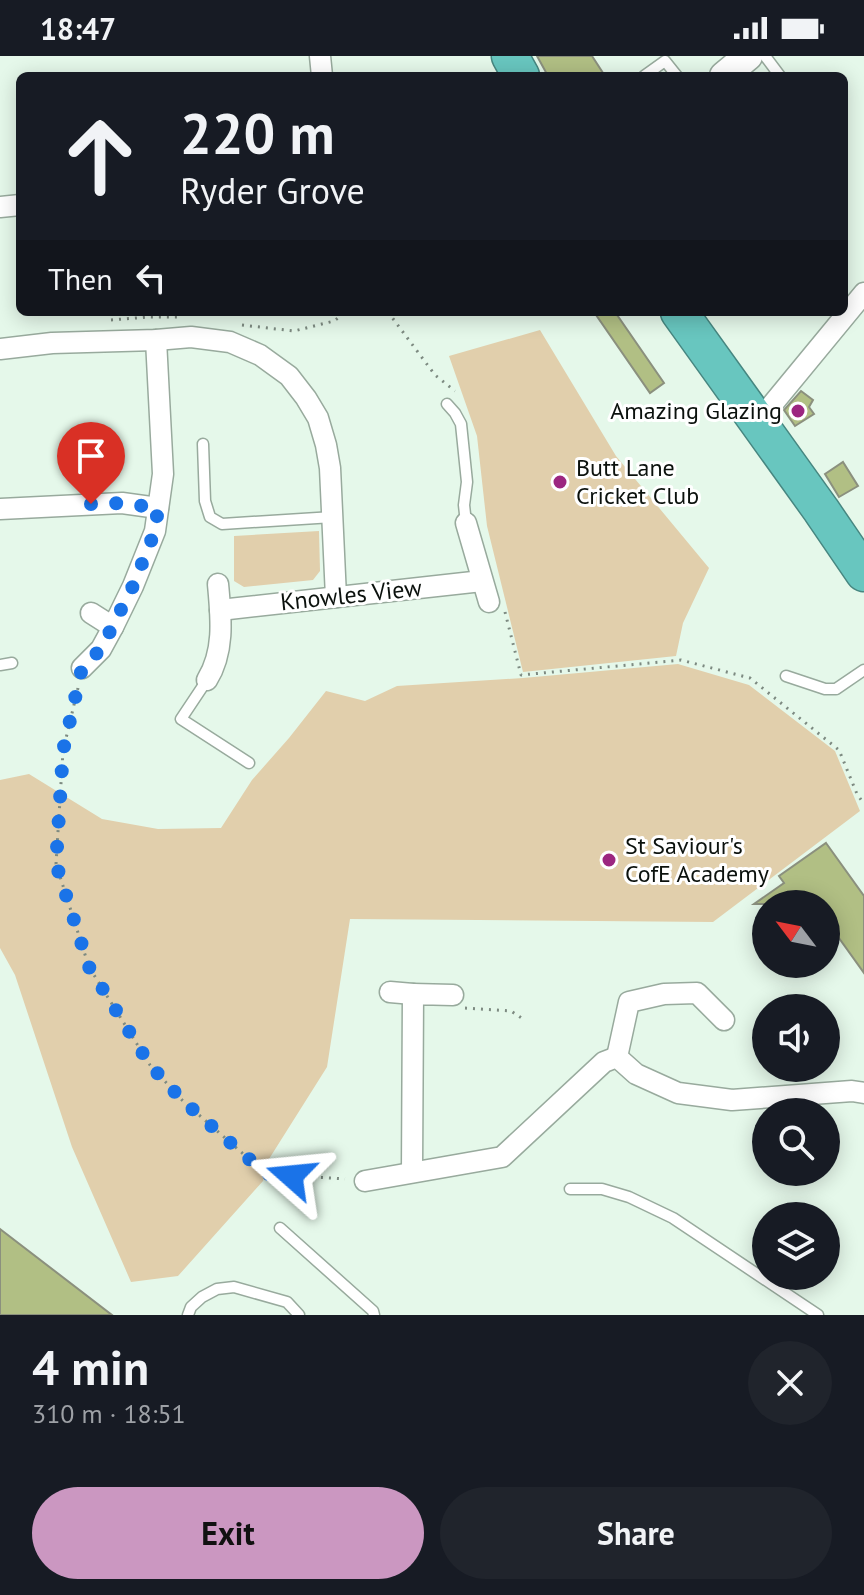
<!DOCTYPE html>
<html lang="en">
<head>
<meta charset="utf-8">
<style>
  :root { --surface:#171b24; --page:#20242c; --text:#f1f3f6; --muted:#9ea1a6; --accent:#cb97c1 }
  body { margin:0; font-family:"PT Sans",sans-serif; background:var(--page); color:var(--text); height:100vh; display:flex; flex-direction:column; font-size:30px; white-space:nowrap }
  * { box-sizing:border-box; margin:0 }
  p { font-size:26px; color:var(--muted) }
  .icon { flex:none; width:44px; height:44px; fill:none; stroke:currentColor; stroke-width:2; stroke-linecap:round; stroke-linejoin:round }
  .map { position:relative; height:1259px; overflow:hidden }
  .drawer { display:flex; flex-direction:column; background:var(--surface); flex:1 }
  .drawer>* { flex:none }
  .hud { position:absolute; left:16px; top:16px; width:832px; height:244px; border-radius:12px; box-shadow:0 4px 20px #0003; background:#171b24; color:var(--text); overflow:hidden }
  .needle { width:52px; rotate:302deg }
  .controls { position:absolute; left:752px; top:834px; display:grid; gap:16px }
  .controls a { display:grid; place-items:center; width:88px; height:88px; border-radius:50%; background:var(--surface); box-shadow:0 4px 20px #0003; font-size:40px }
  .pin { position:absolute; display:grid; place-items:center; width:68px; height:68px; color:#fff; margin:-82px -34px; border-radius:50% 50% 50% 0; rotate:-45deg; box-shadow:0 0 8px #0007 }
  .pin .icon { rotate:45deg }
  .me { position:absolute; width:88px; margin:-44px; rotate:288deg; stroke-linejoin:round; filter:drop-shadow(0 0 6px #0008) }
  .turn { display:flex; align-items:center; gap:28px; height:168px; padding:0 32px; font-size:36px }
  .turn .icon { width:104px; height:104px; stroke-width:2.5 }
  .turn b { display:block; font-size:56px; line-height:68px }
  .then { display:flex; align-items:center; height:76px; padding:0 32px; background:#0003; gap:16px; font-size:30px }
  .round { display:grid; place-items:center; flex:none; width:84px; height:84px; border-radius:42px; background:var(--page) }
  .overview { display:flex; align-items:center; justify-content:space-between; height:136px; padding:0 32px }
  h1 { font-size:48px; font-weight:700; line-height:60px }
  .cta { display:flex; gap:16px; margin-top:auto; padding:16px 32px }
  .cta a { flex:1; height:92px; border-radius:48px; background:var(--accent); color:#111; font-size:32px; font-weight:700; line-height:92px; text-align:center }
  .cta a+a { background:var(--page); color:var(--text) }
  .status { display:flex; justify-content:space-between; align-items:center; height:56px; padding:0 40px; background:var(--surface); direction:ltr }
  .status svg { height:22px; fill:currentColor }
  .map>svg:first-child { display:block }
  .green { fill:#e1cfac }
  .building { fill:#b1bf84; stroke:#8b907e; stroke-width:2 }
  .lines { fill:none; stroke-linecap:round; stroke-linejoin:round }
  .lane-casing { stroke:#98aa9d; stroke-width:13 }
  .street-casing { stroke:#98aa9d; stroke-width:23 }
  .secondary-casing { stroke:#98aa9d; stroke-width:31 }
  .highway-casing { stroke:#478781; stroke-width:39 }
  .path { stroke:#7d8a81; stroke-width:3; stroke-dasharray:2 6; stroke-linecap:butt }
  .lane { stroke:#fff; stroke-width:10 }
  .street { stroke:#fff; stroke-width:20 }
  .secondary { stroke:#fff; stroke-width:28 }
  .highway { stroke:#68c6bf; stroke-width:36 }
  .route { stroke:#1a73e8; stroke-width:14; stroke-dasharray:0 25.2 }
  .poi-dot { fill:#9c2680; stroke:#fff; stroke-width:3 }
  .labels { text-anchor:middle; stroke-width:6; stroke-linejoin:round; paint-order:stroke }
  .poi-label { font-size:24px; fill:#0b110d; stroke:#fff; text-anchor:start }
  .street-label { font-size:24px; fill:#0b110d; stroke:#fff }
</style>
</head>
<body>
<div class="status"><b>18:47</b><svg viewBox="0 0 49 12"><path d="M0 12V9h3v3zM5 12V6h3v6zM10 12V3h3v9zM15 12V0h3v12zM26 1h20v11H26zM47 4h2v5h-2z"/></svg></div>
<div class="map">
<svg width="864" height="1259" viewBox="0 0 864 1259">
  <rect width="100%" height="100%" fill="#e5f8ea"/>
  <!-- green -->
  <g class="green">
    <path d="M540,274L616,400L709,512L683,567L676,600L523,616L487,470L477,380L449,300Z"/>
    <path d="M319,475L320,515L313,524L244,531L234,525V480Z"/>
    <path d="M678,608L749,629L835,695L860,755L713,866L350,863L327,1011L269,1103L263,1125L178,1220L131,1226L72,1091L15,919L0,892V724L29,718L102,763L158,773L221,772L252,724L289,682L326,635L365,645L397,630L523,622Z"/>
  </g>
  <!-- building -->
  <g class="building">
    <path d="M537,0H592L605,20H548Z"/>
    <path d="M594,256H615L664,327L650,337Z"/>
    <path d="M801,335L813,344L809,351L814,358L795,370L784,354Z"/>
    <path d="M843,406L858,430L839,441L825,418Z"/>
    <path d="M826,787L864,840V917L826,864V848H754L784,827L779,820Z"/>
    <path d="M0,1173L112,1259H0Z"/>
  </g>
  <g class="lines">
    <defs>
      <g id="lane">
        <path d="M765,0L780,20"/>
        <path d="M644,20L665,5L677,20"/>
        <path d="M447,348L455,357L461,368L467,426L464,449L466,467"/>
        <path d="M203,388L205,445L210,461L222,468L333,461"/>
        <path d="M0,609L12,607"/>
        <path d="M786,620L825,633H836L864,614"/>
        <path d="M207,624L181,663L249,707"/>
        <path d="M570,1133H602L629,1141L673,1162L818,1259"/>
        <path d="M280,1172L373,1255L374,1259"/>
        <path d="M188,1259L191,1251L202,1241L217,1233L234,1231L287,1246L299,1259"/>
      </g>
      <g id="street">
        <path d="M320,0L322,20"/>
        <path d="M0,151L20,149"/>
        <path d="M0,293L52,287L156,284L191,281L230,286L260,299L289,320L306,342L318,362L326,389L330,412L336,541"/>
        <path d="M757,367L864,237"/>
        <path d="M0,453L122,447L158,452"/>
        <path d="M466,467L489,546"/>
        <path d="M220,554L482,525"/>
        <path d="M91,557L113,571"/>
        <path d="M82,612L101,593L113,571L133,530L155,475L163,418L156,284"/>
        <path d="M207,624C225,595 221,561 218,528"/>
        <path d="M390,936L413,938"/>
        <path d="M617,1001L629,946L664,938L697,937L724,964"/>
        <path d="M412,1116L413,938L453,939"/>
        <path d="M365,1125L502,1101L604,1006L617,1001L636,1018L678,1037L732,1044L852,1035L864,1037"/>
      </g>
      <path id="secondary" d="M724,20L748,0"/>
      <g id="highway">
        <path d="M510,0L521,20"/>
        <path d="M679,256L821,454L864,517"/>
      </g>
    </defs>
    <!-- lane casing -->
    <use href="#lane" class="lane-casing"/>
    <!-- street casing -->
    <use href="#street" class="street-casing"/>
    <!-- secondary casing -->
    <use href="#secondary" class="secondary-casing"/>
    <!-- highway casing -->
    <use href="#highway" class="highway-casing"/>
    <!-- path -->
    <g class="path">
      <path d="M388,256L435,319L455,335"/>
      <path d="M111,264L148,261H179"/>
      <path d="M242,269L294,275L334,265L346,256"/>
      <path d="M505,556L521,619L681,604L750,622L839,694L857,738L864,748"/>
      <path d="M78,632L63,695L56,808L89,911L150,1009L182,1044L266,1118L345,1123"/>
      <path d="M465,952L511,955L523,963"/>
    </g>
    <!-- lane -->
    <use href="#lane" class="lane"/>
    <!-- street -->
    <use href="#street" class="street"/>
    <!-- secondary -->
    <use href="#secondary" class="secondary"/>
    <!-- highway -->
    <use href="#highway" class="highway"/>
  </g>
  <g class="lines">
    <!-- route -->
    <path class="route" d="M91,448L122,447L158,452L155,475L133,530L101,593L82,612L63,695L56,808L89,911L150,1009L182,1044L266,1118L291,1120"/>
  </g>
  <!-- markers -->
  <g class="poi-dot">
    <circle cx="798" cy="355" r="8"/>
    <circle cx="560" cy="426" r="8"/>
    <circle cx="609" cy="804" r="8"/>
  </g>
  <g class="labels">
    <!-- poi labels -->
    <g class="poi-label">
      <text x="782" y="363" text-anchor="end">Amazing Glazing</text>
      <text x="576" y="420">Butt Lane<tspan x="576" dy="28">Cricket Club</tspan></text>
      <text x="625" y="798">St Saviour's<tspan x="625" dy="28">CofE Academy</tspan></text>
    </g>
    <!-- street labels -->
    <g class="street-label">
      <text transform="translate(351 539) rotate(-6)" y="8">Knowles View</text>
    </g>
  </g>
</svg>
<div class="controls">
<a><svg class="needle" viewBox="-14 -14 28 28"><path d="M0-13l5 13h-10z" fill="#e53935"/><path d="M0 13l5-13h-10z" fill="#9ea1a6"/></svg></a>
<a><svg class="icon" aria-label="sound" viewBox="0 0 24 24"><path d="M4 9h4l5-4v14l-5-4H4zM17 9q2 3 0 6"/></svg></a>
<a><svg class="icon" aria-label="search" viewBox="0 0 24 24"><circle cx="10" cy="10" r="6"/><path d="M15 15l6 6"/></svg></a>
<a><svg class="icon" aria-label="layers" viewBox="0 0 24 24"><path d="M12 4l9 5-9 5-9-5zM3 14l9 5 9-5"/></svg></a>
</div>
<div class="pin" style="left:91px;top:448px;background:#d93025"><svg class="icon" aria-label="arrive" viewBox="0 0 24 24"><path d="M6 21V4h12l-3 4 3 4H6"/></svg></div>
<svg class="me" style="left:291px;top:1120px" viewBox="-20 -20 40 40"><path d="M0-17L14 15 0 8-14 15z" fill="#1a73e8" stroke="#fff" stroke-width="4"/></svg>
<div class="hud">
<div class="turn"><svg class="icon" aria-label="ahead" viewBox="0 0 24 24"><path d="M12 20V5M6 11l6-6 6 6"/></svg><div><b>220 m</b>Ryder Grove</div></div>
<div class="then">Then<svg class="icon" aria-label="left" viewBox="0 0 24 24"><path d="M17 20v-9H6M10 6l-5 5 5 5"/></svg></div>
</div>
</div>
<section class="drawer">
<div class="overview"><div><h1>4 min</h1><p>310 m · 18:51</p></div><a class="round"><svg class="icon" aria-label="close" viewBox="0 0 24 24"><path d="M6 6l12 12M18 6L6 18"/></svg></a></div>
<div class="cta"><a>Exit</a><a>Share</a></div>
</section>
</body>
</html>
